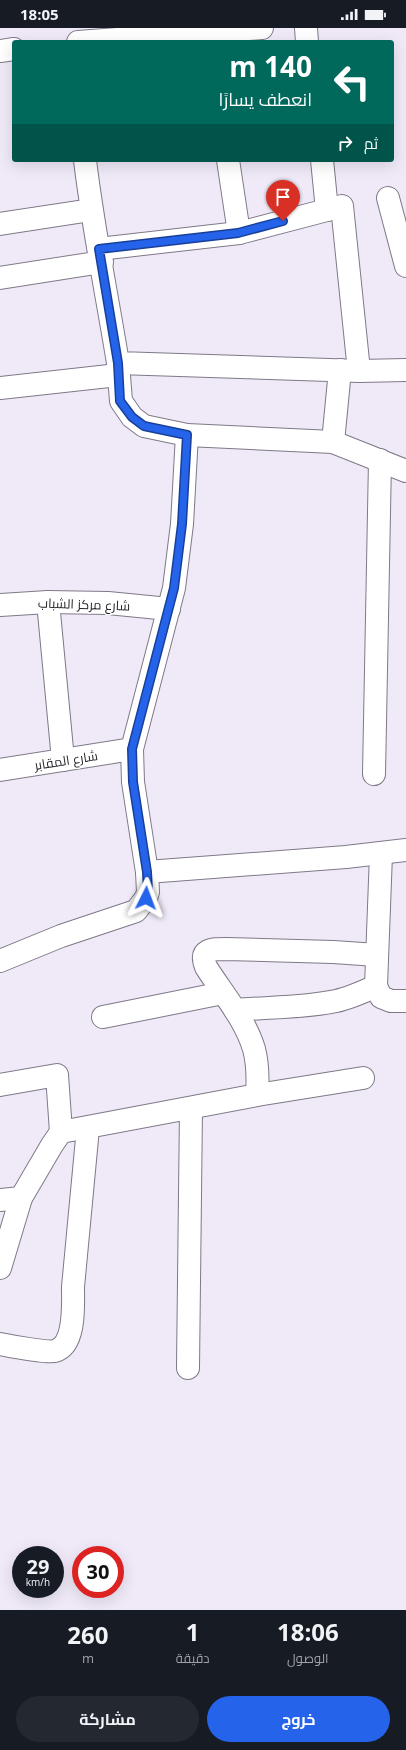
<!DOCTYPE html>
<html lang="ar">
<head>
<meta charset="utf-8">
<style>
  :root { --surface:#171b24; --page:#242831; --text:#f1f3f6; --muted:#9ea1a6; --accent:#2563eb }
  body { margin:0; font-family:"Open Sans",Cairo,sans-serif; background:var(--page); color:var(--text); direction:rtl; height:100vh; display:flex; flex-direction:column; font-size:15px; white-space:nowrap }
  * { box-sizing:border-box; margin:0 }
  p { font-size:13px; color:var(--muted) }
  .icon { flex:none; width:22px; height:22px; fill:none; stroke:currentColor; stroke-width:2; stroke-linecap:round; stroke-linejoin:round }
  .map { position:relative; height:1582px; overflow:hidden; direction:ltr }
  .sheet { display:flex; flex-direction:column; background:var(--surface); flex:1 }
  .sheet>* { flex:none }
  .guide { position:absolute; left:12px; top:12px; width:382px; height:122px; border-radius:4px; box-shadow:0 4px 16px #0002; direction:rtl; background:#00695c; color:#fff; overflow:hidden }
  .speed { position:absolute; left:12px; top:1518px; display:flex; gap:8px; font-size:20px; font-weight:700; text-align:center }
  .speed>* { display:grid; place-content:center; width:52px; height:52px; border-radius:50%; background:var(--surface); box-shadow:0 4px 16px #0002; line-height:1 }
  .speed small { font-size:10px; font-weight:400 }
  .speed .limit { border:6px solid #d22; background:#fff; color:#111 }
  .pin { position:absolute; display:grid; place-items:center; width:34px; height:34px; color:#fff; margin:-41px -17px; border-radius:50% 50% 50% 0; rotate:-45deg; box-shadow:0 0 4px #0007 }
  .pin .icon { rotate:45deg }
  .me { position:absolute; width:44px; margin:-22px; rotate:3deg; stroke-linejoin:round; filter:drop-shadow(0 0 3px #0008) }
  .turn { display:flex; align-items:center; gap:14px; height:84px; padding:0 16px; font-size:18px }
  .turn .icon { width:52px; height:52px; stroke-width:2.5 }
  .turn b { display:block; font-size:28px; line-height:34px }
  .then { display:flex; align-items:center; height:38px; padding:0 16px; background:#0003; gap:8px; font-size:15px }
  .eta { display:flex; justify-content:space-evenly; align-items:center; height:68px; text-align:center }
  .eta b { font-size:24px; font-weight:700; line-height:28px }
  .cta { display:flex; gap:8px; margin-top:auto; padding:8px 16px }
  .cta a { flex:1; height:46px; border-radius:24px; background:var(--accent); color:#fff; font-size:16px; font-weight:700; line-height:46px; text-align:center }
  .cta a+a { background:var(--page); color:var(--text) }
  .status { display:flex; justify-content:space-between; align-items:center; height:28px; padding:0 20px; background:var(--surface); direction:ltr }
  .status svg { height:11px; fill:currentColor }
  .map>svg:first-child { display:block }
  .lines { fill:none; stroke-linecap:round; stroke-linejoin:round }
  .street-casing { stroke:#7f7987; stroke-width:24 }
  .street { stroke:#fff; stroke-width:22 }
  .route-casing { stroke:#184099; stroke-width:10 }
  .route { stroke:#2563eb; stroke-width:7 }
  .labels { text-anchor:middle; stroke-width:3; stroke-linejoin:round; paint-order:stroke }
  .street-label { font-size:13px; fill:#262429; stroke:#fff }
</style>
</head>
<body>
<div class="status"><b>18:05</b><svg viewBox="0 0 49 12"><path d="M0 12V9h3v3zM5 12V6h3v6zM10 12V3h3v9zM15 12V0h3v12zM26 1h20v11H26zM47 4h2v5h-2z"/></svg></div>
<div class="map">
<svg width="406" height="1582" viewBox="0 0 406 1582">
  <rect width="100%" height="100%" fill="#efe9f8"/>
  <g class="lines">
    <defs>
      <g id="street">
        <path d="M306,0L307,14"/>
        <path d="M78,14L262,0"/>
        <path d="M0,23L14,21"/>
        <path d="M85,132C93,200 107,267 118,335L359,343L406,342"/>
        <path d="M228,132L239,205"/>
        <path d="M322,132L327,182"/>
        <path d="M388,170L406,238"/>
        <path d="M0,196L91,182"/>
        <path d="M99,221L239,205L342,178L359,343"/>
        <path d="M0,250L102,234"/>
        <path d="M118,335L121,373L132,389L144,398L187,407L333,414L406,443"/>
        <path d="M0,360L118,347"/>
        <path d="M333,414L340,342"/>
        <path d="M48,574L63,732"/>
        <path d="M0,577L48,574L108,575L169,581"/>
        <path d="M0,742L132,721"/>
        <path d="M374,746L380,432"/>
        <path d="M381,826L376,958L381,969L391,973H406"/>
        <path d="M147,844L346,829L406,822"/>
        <path d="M0,933L61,908L136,883L146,870L148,864L147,844L133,754L132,721L174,560L182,496L187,407"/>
        <path d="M235,982C268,979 303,980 336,973C350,970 363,964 376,958"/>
        <path d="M103,989L223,965"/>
        <path d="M0,1057L57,1047L61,1104"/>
        <path d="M257,1067C258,1052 258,1036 254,1021C245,991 223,966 206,939C199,921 211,921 226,921L333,924L377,927"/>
        <path d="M0,1172L21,1170"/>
        <path d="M0,1240L21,1170L52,1117L61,1104L257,1067L363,1050"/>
        <path d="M0,1316C10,1318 48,1325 55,1323C76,1317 73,1276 73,1259L88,1100"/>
        <path d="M188,1340L191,1080"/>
      </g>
    </defs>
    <!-- street casing -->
    <use href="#street" class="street-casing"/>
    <!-- street -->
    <use href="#street" class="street"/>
  </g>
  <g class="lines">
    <defs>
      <path id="route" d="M146,870L148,864L147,844L133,754L132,721L174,560L182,496L187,407L144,398L132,389L120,373L118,335L99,221L238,205L283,193"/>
    </defs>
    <!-- route casing -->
    <use href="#route" class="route-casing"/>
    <!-- route -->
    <use href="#route" class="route"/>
  </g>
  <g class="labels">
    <!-- street labels -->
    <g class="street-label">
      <text transform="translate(84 576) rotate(2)" y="5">شارع مركز الشباب</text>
      <text transform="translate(66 732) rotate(-9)" y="5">شارع المقابر</text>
    </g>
  </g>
</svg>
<div class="speed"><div>29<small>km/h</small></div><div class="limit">30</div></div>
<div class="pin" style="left:283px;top:193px;background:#d93025"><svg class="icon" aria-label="arrive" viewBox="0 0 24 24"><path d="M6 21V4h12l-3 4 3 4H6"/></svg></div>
<svg class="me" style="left:146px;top:870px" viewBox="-20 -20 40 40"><path d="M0-17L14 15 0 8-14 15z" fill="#2563eb" stroke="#fff" stroke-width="4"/></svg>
<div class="guide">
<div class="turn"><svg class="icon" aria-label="left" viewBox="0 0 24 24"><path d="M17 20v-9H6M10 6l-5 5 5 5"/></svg><div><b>140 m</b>انعطف يسارًا</div></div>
<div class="then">ثم<svg class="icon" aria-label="right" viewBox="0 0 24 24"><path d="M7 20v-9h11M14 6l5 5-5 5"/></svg></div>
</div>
</div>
<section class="sheet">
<div class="eta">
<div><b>18:06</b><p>الوصول</p></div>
<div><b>1</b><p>دقيقة</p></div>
<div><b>260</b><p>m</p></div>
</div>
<div class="cta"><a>خروج</a><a>مشاركة</a></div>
</section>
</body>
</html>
